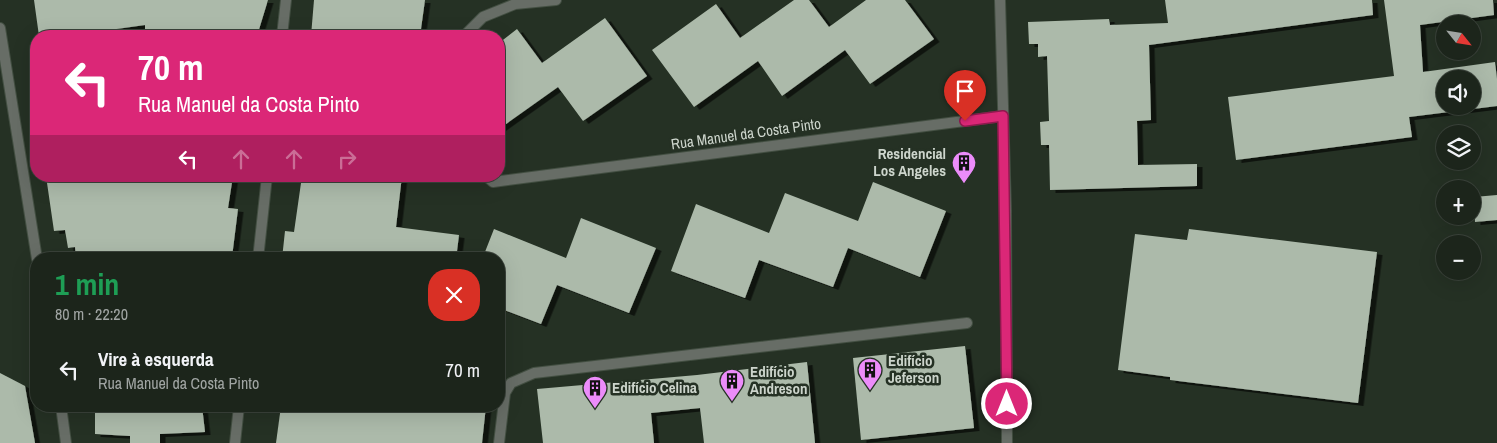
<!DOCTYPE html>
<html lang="pt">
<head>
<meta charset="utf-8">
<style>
  :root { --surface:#1c251b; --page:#252d24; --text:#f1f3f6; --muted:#a0a5a3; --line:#3a423a }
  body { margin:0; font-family:"Archivo Narrow",sans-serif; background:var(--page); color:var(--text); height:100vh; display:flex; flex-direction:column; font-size:19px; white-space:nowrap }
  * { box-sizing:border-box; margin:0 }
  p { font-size:16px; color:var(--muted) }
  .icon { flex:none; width:28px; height:28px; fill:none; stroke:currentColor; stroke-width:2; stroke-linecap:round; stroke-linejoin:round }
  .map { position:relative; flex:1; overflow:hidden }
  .side { position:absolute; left:30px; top:252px; width:475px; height:160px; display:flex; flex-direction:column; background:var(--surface); border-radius:20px; box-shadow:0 5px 20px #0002,0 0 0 1px var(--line) }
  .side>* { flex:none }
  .top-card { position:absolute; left:30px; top:30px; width:475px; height:152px; border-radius:20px; box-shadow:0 5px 20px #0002,0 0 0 1px var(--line); background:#db2777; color:#fff; overflow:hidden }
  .needle { width:32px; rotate:120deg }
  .controls { position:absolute; left:1436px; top:15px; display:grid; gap:10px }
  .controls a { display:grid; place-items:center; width:45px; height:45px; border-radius:50%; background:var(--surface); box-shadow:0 5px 20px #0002,0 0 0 1px var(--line); font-size:25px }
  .pin { position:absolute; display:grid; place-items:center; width:42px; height:42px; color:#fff; margin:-51px -21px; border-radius:50% 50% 50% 0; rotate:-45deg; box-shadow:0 0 5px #0007 }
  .pin .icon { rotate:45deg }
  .me { position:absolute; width:55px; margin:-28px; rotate:0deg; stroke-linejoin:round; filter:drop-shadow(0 0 4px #0008) }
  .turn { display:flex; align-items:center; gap:18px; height:105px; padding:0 25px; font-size:22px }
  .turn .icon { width:65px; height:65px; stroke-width:2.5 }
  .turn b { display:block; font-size:35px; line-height:42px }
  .lanes { display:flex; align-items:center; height:48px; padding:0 25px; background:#0003; justify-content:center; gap:25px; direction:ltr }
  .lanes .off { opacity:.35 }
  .round { display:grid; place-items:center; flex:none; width:52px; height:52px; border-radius:20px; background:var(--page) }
  .summary { display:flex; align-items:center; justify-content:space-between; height:85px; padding:0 25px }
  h1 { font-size:30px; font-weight:700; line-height:38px; color:#1e9e55 }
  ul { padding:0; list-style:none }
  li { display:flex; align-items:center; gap:15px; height:65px; padding:0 25px }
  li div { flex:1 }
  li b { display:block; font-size:19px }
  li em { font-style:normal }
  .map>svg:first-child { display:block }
  .building { fill:#acbaaa; fill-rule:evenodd; filter:url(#shadow) }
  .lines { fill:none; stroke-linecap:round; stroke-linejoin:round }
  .street-casing { stroke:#434f42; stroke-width:12 }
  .street { stroke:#676d66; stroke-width:10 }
  .route-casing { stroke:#8e194d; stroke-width:12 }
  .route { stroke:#db2777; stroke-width:9 }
  .labels { text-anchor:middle; stroke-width:5; stroke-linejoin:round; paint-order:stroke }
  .street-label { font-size:15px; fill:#cdd5cc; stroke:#253124 }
  .poi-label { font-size:15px; font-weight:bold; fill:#cdd5cc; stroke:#253124; text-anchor:start }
</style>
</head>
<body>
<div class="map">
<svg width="1497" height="443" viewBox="0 0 1497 443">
  <defs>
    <filter id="shadow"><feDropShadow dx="5.5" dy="3" stdDeviation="0" flood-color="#0009"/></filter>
  </defs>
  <rect width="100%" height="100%" fill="#253124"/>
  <!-- building -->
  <g class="building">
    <path d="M34,0H268L257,36H145V25L95,32V36H39Z"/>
    <path d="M314,0H425L420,36H311Z"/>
    <path d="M794,0H809L829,27L866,0H905L934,39L870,84L845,50L782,96L758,61L694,107L652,50L716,4L740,38Z"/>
    <path d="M1165,0H1372L1373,15L1149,45L1151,120L1137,121L1138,165L1197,164V186L1050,190L1049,145H1041L1040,122L1049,121L1047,56L1038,57V44H1029L1028,22L1109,19L1110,25L1168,23Z"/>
    <path d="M1384,0H1493L1494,15L1420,25L1423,72L1495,62L1497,79V106L1409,117L1412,137L1236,160L1228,97L1394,76ZM1445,79H1472V106H1445Z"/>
    <path d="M605,18L647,76L583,121L558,87L499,129V43L517,29L542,63Z"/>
    <path d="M46,176H233L228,208L238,209L232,257L222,256L221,259H76L75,247L68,248L65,230L54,231Z"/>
    <path d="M302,176H402L396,227L459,235L456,259H282L285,231L294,232Z"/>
    <path d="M873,182L946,211L920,277L848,248L833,287L759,260L745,298L671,271L696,204L769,233L785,193L858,221Z"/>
    <path d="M1497,195V220L1475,222L1474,197Z"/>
    <path d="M581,218L656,248L629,313L557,285L541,324L499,308V259H488L483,257L494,229L566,258Z"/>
    <path d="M1189,229L1377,252L1358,403L1170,380V377L1118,370L1135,234L1187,240Z"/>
    <path d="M965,346L974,428L861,440L853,358Z"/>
    <path d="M807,362L815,443H704L700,408L651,413L654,443H543L537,389L697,375Z"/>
    <path d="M0,373L25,386L35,443H0Z"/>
    <path d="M95,406H202L205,432L160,434V443H130V436L95,434Z"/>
    <path d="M281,406H486L482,443H276Z"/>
  </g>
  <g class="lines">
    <defs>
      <g id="street">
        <path d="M1000,0L1006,211L1007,443"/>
        <path d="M0,28L37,259"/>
        <path d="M282,36L286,0"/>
        <path d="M464,36L483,17L515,4L556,0"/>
        <path d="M486,176L493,182L1003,116"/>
        <path d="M258,259L267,176"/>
        <path d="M61,406L66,443"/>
        <path d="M235,443L239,406"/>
        <path d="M499,443L505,393L511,383L534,373L967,323"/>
      </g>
    </defs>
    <!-- street casing -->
    <use href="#street" class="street-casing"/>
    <!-- street -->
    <use href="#street" class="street"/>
  </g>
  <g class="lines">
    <defs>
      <path id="route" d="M965,121L1003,116L1007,404"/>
    </defs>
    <!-- route casing -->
    <use href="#route" class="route-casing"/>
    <!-- route -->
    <use href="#route" class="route"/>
  </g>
  <!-- icons -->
  <defs>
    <symbol id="building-pin" viewBox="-11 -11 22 30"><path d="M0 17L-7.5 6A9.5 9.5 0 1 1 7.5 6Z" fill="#ec8cfa" stroke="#253124"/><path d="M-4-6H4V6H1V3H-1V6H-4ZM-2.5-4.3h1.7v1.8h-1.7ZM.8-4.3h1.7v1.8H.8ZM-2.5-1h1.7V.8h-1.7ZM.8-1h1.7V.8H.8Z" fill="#111"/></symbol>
  </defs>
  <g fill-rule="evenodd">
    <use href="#building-pin" x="950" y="149" width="28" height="38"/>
    <use href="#building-pin" x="856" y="356" width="28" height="38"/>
    <use href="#building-pin" x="718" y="367" width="28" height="38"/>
    <use href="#building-pin" x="581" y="374" width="28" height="38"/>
  </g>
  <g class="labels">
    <!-- street labels -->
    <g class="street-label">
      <text transform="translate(746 134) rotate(-8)" y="5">Rua Manuel da Costa Pinto</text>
    </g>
    <!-- poi labels -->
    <g class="poi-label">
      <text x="946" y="159" text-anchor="end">Residencial<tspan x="946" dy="17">Los Angeles</tspan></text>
      <text x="888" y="366">Edifício<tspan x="888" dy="17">Jeferson</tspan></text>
      <text x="750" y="377">Edifício<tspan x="750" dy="17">Andreson</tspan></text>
      <text x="612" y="393">Edifício Celina</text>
    </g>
  </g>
</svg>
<div class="controls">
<a><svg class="needle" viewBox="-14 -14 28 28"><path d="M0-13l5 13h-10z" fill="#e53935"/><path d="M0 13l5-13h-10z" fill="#a0a5a3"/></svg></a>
<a><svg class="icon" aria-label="sound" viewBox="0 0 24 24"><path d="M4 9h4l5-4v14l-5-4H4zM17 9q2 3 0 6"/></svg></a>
<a><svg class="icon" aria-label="layers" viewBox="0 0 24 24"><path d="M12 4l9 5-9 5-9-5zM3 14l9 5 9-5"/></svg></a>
<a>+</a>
<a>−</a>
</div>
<div class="pin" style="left:965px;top:121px;background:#d93025"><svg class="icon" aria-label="arrive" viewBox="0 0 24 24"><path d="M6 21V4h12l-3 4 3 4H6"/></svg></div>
<svg class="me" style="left:1007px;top:404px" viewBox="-20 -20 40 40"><circle r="17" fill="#db2777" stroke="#fff" stroke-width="3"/><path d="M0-11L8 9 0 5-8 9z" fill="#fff"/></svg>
<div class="top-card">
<div class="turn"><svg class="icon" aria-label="left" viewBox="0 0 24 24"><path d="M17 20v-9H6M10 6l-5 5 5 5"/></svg><div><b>70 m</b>Rua Manuel da Costa Pinto</div></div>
<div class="lanes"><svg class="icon" aria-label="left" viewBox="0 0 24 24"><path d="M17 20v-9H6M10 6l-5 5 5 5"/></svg><svg class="icon off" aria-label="ahead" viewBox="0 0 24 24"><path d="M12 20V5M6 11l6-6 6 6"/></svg><svg class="icon off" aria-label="ahead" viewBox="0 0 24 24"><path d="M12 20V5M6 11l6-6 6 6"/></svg><svg class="icon off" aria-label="right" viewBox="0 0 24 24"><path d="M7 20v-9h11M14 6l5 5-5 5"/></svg></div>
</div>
<section class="side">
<div class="summary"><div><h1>1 min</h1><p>80 m · 22:20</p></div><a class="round" style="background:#d93025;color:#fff"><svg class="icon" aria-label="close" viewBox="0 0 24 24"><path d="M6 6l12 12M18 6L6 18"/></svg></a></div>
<ul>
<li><svg class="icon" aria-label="left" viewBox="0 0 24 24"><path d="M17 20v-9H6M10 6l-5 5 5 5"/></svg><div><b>Vire à esquerda</b><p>Rua Manuel da Costa Pinto</p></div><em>70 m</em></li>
</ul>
</section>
</div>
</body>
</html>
